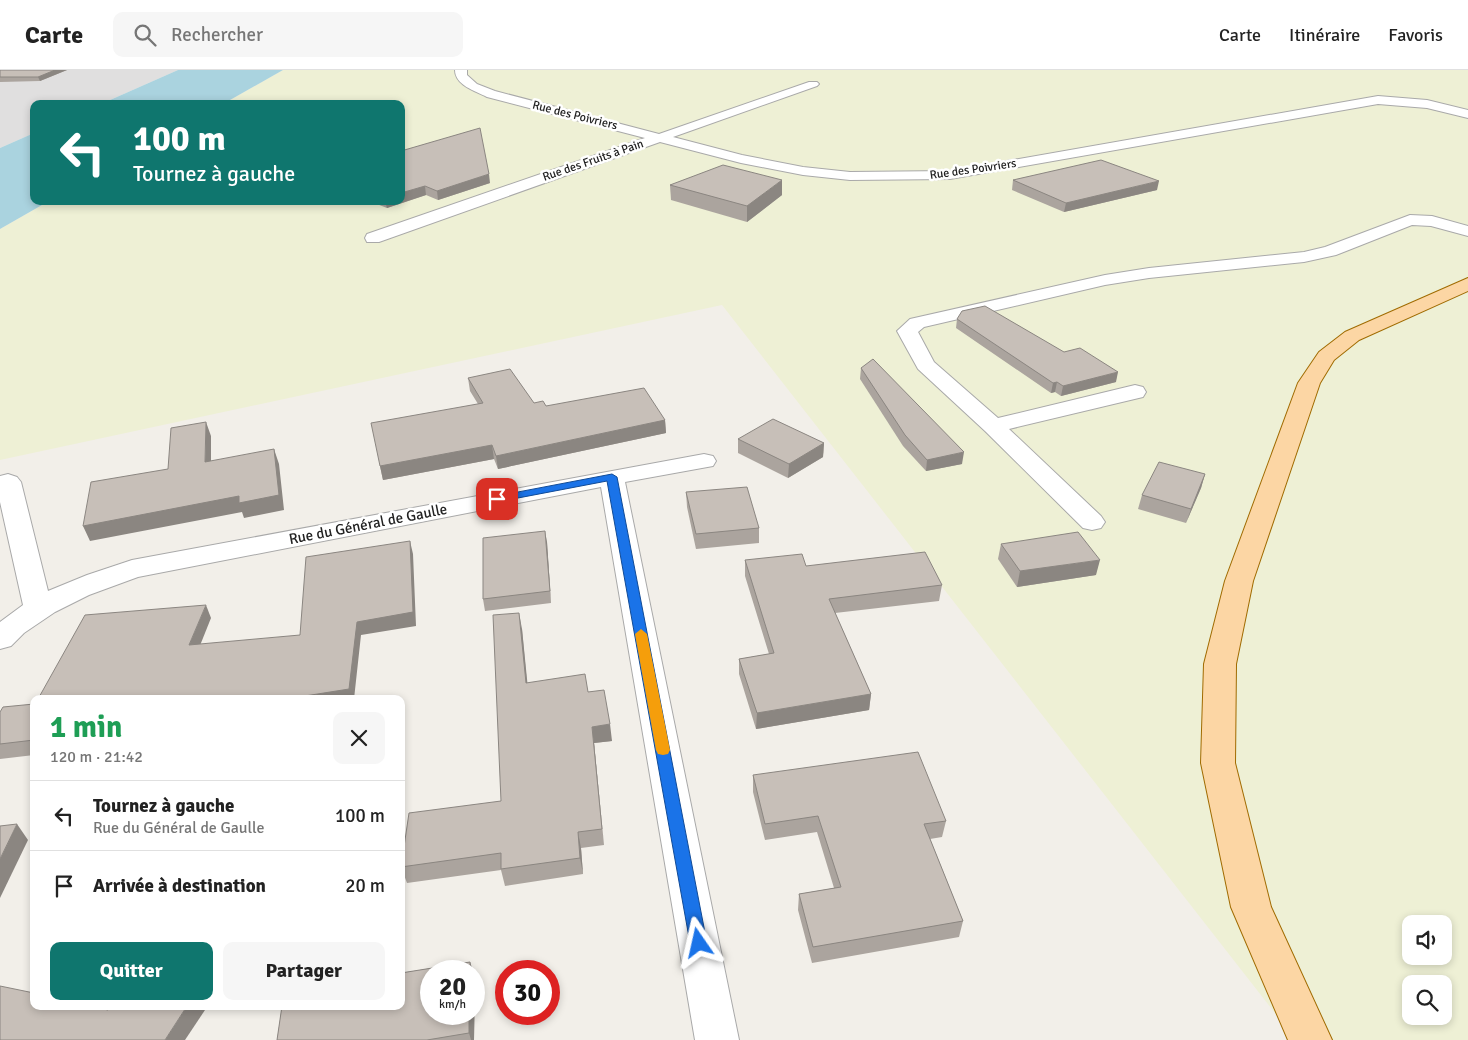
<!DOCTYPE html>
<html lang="fr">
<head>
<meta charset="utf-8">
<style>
  :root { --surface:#fff; --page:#f6f6f6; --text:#222; --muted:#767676; --line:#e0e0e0; --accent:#0f766e }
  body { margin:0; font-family:Signika,sans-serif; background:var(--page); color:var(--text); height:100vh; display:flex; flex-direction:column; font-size:19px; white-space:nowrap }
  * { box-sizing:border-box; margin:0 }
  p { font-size:16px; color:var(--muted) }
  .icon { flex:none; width:28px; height:28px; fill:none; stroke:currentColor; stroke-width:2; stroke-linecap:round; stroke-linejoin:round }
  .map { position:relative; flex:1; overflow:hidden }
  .details { position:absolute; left:30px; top:625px; width:375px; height:315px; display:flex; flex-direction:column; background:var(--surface); border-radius:10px; box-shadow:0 2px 8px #0003 }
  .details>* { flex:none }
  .hud { position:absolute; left:30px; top:30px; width:375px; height:105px; border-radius:10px; box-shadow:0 2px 8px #0003; background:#0f766e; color:#fff; overflow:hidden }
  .fabs { position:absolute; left:1402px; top:845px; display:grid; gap:10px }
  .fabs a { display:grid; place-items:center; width:50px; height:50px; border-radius:10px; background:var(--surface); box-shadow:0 2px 8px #0003; font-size:25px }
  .speed { position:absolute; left:420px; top:890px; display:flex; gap:10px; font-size:25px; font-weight:700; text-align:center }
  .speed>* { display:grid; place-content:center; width:65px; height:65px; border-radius:50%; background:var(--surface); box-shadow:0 2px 8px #0003; line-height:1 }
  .speed small { font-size:12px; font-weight:400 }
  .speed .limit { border:8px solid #d22; background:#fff; color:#111 }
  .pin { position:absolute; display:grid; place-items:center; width:42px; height:42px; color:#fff; margin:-21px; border-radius:10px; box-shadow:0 2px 8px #0006 }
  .me { position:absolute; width:55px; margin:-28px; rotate:349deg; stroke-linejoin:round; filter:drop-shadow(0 0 4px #0008) }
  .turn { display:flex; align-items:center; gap:18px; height:105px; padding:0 20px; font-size:22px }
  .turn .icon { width:65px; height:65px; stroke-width:2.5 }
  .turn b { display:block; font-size:35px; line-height:42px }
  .round { display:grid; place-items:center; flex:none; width:52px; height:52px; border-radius:10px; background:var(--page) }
  .headline { display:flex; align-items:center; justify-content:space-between; height:85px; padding:0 20px }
  h1 { font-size:30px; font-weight:700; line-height:38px; color:#1e9e55 }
  .action { display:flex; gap:10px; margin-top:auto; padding:10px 20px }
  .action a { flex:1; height:58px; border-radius:10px; background:var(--accent); color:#fff; font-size:20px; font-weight:700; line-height:58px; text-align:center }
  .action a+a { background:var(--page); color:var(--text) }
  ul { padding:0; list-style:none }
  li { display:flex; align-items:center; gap:15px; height:70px; padding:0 20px; border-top:1px solid var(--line) }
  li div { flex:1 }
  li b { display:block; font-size:19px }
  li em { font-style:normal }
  header { display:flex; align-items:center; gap:30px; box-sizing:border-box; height:70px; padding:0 25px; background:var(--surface); border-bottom:1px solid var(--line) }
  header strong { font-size:24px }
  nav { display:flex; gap:28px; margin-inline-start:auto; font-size:18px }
  .search { width:350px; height:45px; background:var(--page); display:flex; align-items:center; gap:12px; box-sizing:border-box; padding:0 18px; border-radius:10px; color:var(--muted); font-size:19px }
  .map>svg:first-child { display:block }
  .residential { fill:#e0dfdf }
  .farmland { fill:#eef0d5; fill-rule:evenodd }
  .water { fill:#aad3df }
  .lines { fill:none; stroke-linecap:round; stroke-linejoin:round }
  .minor-casing { stroke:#a9a9a9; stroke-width:2 }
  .major-casing { stroke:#a06b00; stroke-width:2 }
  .minor { fill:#fff; fill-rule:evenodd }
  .major { fill:#fcd6a4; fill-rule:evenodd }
  .wall { fill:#aba49e }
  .shaded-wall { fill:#8b8681 }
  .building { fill:#c7bfb8; stroke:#8b8681 }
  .route { fill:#1a73e8; stroke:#114b97 }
  .slow { fill:#f59e0b }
  .labels { text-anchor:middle; stroke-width:5; stroke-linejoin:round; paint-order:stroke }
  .far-street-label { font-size:12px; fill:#222; stroke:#fff }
  .street-label { font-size:15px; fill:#222; stroke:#fff }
</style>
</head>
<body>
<header>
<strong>Carte</strong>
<div class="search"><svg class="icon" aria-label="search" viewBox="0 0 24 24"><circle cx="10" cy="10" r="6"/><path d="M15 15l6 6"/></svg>Rechercher</div>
<nav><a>Carte</a><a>Itinéraire</a><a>Favoris</a></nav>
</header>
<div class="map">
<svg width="1468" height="970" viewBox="0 0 1468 970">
  <rect width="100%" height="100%" fill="#f2efe9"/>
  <!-- residential -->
  <path class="residential" d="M0,0H178L101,34H34V63L0,78Z"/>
  <!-- farmland -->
  <path class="farmland" d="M283,0H1468V970H1296L722,235L0,390V159L49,131H401V34H223ZM1411,854H1444V886H1411ZM1411,914H1444V946H1411Z"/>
  <!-- water -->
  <g class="water">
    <path d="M178,0H283L223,34H101Z"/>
    <path d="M34,63V131H49L0,159V78Z"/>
  </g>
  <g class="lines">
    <defs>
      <g id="minor">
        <path d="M455,0H467V5L477,14L495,21L659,64L809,12H817L819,14L817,16L673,67L742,85L803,97L850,102L950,101L1378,26L1427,30L1468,40V48L1427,38L1378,34L950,109L850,110L803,105L741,93L660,72L379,172H367L365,168L367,164L645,68L487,27C475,21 455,15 455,0Z"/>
        <path d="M1410,145L1432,146L1468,156V166L1431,156L1412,155L1336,185L1304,192L1149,208L1105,215L924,257L918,262L934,292L998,348L1135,315L1143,317L1146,322L1143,327L1009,359L1101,446L1105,452L1101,458L1092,460L1083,458L985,361L918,299L897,261L910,249L1105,205L1149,198L1304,182L1325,177Z"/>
        <path d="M704,384L713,386L716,391L713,396L625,412L739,970H695L601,417L138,507L89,525L55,542L24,563L11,576L0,579V552L23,535L0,432V406L8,404L17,407L21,412L48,521L87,505L132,490Z"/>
      </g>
      <path id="major" d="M1468,208V221L1359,270L1334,290L1320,313L1253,511L1236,594L1235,693L1271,837L1332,970H1288L1231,837L1201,693L1204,594L1225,511L1298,313L1319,282L1345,262Z"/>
    </defs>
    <!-- minor casing -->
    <use href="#minor" class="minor-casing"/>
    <!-- major casing -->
    <use href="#major" class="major-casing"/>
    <!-- minor -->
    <use href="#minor" class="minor"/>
    <!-- major -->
    <use href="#major" class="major"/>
  </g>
  <!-- wall -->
  <g class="wall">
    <path d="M0,0H67L40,11L0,12Z"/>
    <path d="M401,81L490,113L438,130L426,125L387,138L369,131H401Z"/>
    <path d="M1013,110L1157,120L1064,142L1012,120Z"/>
    <path d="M670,115L782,125L747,152L671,130Z"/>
    <path d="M957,249L1116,312L1061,326L1055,322L1051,323L956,258Z"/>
    <path d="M861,298L962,394L926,401L903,376L860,309Z"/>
    <path d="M468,308L534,333L546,336L665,350L666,363L498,399L494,389L383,410L380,396L478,334L470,321Z"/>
    <path d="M738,369L824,373L823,387L788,408L738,383Z"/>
    <path d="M1205,404L1201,418L1186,453L1138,439L1142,425Z"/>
    <path d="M686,422L759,458V473L696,479L687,437Z"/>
    <path d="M547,472L551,533L485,541L483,529Z"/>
    <path d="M1001,474L1096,505L1017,517L998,489Z"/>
    <path d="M745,490L806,496L942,515L939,531L835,543L871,624L869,640L756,659L739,604V589L769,584L745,506Z"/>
    <path d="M522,559L527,613L588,622L612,671L594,673L604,775L581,778L583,804L505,816L501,800L407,813L401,797L501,731Z"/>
    <path d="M34,634V685L0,689V642Z"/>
    <path d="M753,705L946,751L942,767L930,769L963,851L959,867L812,893L798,840L799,824L834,818L817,762L765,770L753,722Z"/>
    <path d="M470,892L473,901H431V944H474V905L475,908L474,970H277L282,936H401V903Z"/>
  </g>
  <!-- shaded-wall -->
  <g class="shaded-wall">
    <path d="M55,0H67L40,11L38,7Z"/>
    <path d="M489,104L490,113L438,130L437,121Z"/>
    <path d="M782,110V125L747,152V136Z"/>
    <path d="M1159,111L1157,120L1064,142L1066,133Z"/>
    <path d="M425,116L426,125L387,138L385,131H401V123Z"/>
    <path d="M1118,302L1116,312L1061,326L1063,316Z"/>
    <path d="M1057,312L1055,322L1051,323L1053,313Z"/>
    <path d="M665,350L666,363L498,399L496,386Z"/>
    <path d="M206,352L211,366V407L205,392Z"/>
    <path d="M824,373L823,387L788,408L789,394Z"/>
    <path d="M492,375L494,389L383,410L380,396Z"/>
    <path d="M274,379L279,394L284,440L244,448L242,442L90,471L83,456Z"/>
    <path d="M964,382L962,394L926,401L927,390Z"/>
    <path d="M1205,404L1201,418L1186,453L1191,439Z"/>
    <path d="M545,461L547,472L551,533Z"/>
    <path d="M410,471L413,484L416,556L361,565L354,629H286L357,552Z"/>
    <path d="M1100,490L1096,505L1017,517L1020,501Z"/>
    <path d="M206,535L211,548L195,588L189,575Z"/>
    <path d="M519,543L522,559L529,629L526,613Z"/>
    <path d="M871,624L869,640L756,659L757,643Z"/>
    <path d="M610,654L612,671L594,673L604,775L592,657Z"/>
    <path d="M17,754L28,770L0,828V789Z"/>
    <path d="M578,762L581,778L583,804L580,788Z"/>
    <path d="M470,892L473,901H470Z"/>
    <path d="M474,905L475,908L474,970H471L469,963V944H474Z"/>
    <path d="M187,936L207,937L185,970H165Z"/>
  </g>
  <!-- building -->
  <g class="building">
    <path d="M0,0H55L38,7H0Z"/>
    <path d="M480,58L489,104L437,121L425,116L401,123V81Z"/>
    <path d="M1101,90L1159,111L1066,133L1013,110Z"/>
    <path d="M723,95L782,110L747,136L670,115Z"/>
    <path d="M985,236L1064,282L1080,278L1118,302L1063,316L1057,312L1053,313L957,249L962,241Z"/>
    <path d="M873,289L964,382L927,390L905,365L861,298Z"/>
    <path d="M510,299L534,333L543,331L546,336L644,318L665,350L496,386L492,375L380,396L371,353L483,333L468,308Z"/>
    <path d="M773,349L824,373L789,394L738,369Z"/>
    <path d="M206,352L205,392L274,379L279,425L239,433V426L83,456L91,412L168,399L171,358Z"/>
    <path d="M1159,392L1205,404L1191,439L1142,425Z"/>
    <path d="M747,417L759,458L696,464L686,422Z"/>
    <path d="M545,461L550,521L483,529V468Z"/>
    <path d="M1078,462L1100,490L1020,501L1001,474Z"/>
    <path d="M410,471L413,542L357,552L349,619L286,629H38L85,545L206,535L189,575L300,565L306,487Z"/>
    <path d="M925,482L942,515L829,529L871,624L757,643L739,589L774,583L745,490L802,484L806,496Z"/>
    <path d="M519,543L526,613L585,604L588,622L604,620L610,654L592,657L602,759L578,762L580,788L501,799V783L401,797L409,743L501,731L493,545Z"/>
    <path d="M34,634V670L0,674V642L3,637Z"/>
    <path d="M918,682L946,751L924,754L963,851L813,877L799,824L841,817L818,746L765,754L753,705Z"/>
    <path d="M17,754L0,789V756Z"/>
    <path d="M470,892V901H431V944H469V963L427,970H277L282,936H401V903Z"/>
    <path d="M0,916L34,923V936H90L108,940L111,936H187L165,970H0Z"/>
  </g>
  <!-- route -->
  <path class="route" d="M612,404L617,407L707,873L705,878L699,881L693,878L690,873L607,411L497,432L491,429L497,426Z"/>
  <!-- slow -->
  <path class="slow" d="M641,559L647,564L670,680L668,684L663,685L658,684L656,680L635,564Z"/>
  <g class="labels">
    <!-- far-street labels -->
    <g class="far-street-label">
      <text transform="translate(575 45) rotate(14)" y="4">Rue des Poivriers</text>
      <text transform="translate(593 90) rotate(-19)" y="4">Rue des Fruits à Pain</text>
      <text transform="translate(973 99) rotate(-8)" y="4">Rue des Poivriers</text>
    </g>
    <!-- street labels -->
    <g class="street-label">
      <text transform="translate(368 454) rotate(-11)" y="5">Rue du Général de Gaulle</text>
    </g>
  </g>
</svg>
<div class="fabs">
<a><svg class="icon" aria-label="sound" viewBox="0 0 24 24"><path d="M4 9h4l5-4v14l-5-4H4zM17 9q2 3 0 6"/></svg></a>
<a><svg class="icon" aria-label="search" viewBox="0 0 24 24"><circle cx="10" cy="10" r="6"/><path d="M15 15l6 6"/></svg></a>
</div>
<div class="speed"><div>20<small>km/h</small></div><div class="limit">30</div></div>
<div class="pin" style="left:497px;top:429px;background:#d93025"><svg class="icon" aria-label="arrive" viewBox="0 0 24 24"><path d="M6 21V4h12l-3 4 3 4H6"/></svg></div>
<svg class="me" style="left:699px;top:873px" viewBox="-20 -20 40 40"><path d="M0-17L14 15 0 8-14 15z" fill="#1a73e8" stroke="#fff" stroke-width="4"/></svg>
<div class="hud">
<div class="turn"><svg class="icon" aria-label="left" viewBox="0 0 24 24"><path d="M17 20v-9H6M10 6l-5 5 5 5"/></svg><div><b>100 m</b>Tournez à gauche</div></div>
</div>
<section class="details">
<div class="headline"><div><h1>1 min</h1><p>120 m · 21:42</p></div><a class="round"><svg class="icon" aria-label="close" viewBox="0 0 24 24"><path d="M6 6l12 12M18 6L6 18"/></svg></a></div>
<ul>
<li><svg class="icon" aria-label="left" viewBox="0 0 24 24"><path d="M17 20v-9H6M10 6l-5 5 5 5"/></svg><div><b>Tournez à gauche</b><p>Rue du Général de Gaulle</p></div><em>100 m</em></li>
<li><svg class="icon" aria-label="arrive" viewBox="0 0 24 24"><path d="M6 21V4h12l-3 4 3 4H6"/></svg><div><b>Arrivée à destination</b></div><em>20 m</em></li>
</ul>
<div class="action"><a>Quitter</a><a>Partager</a></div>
</section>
</div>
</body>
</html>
